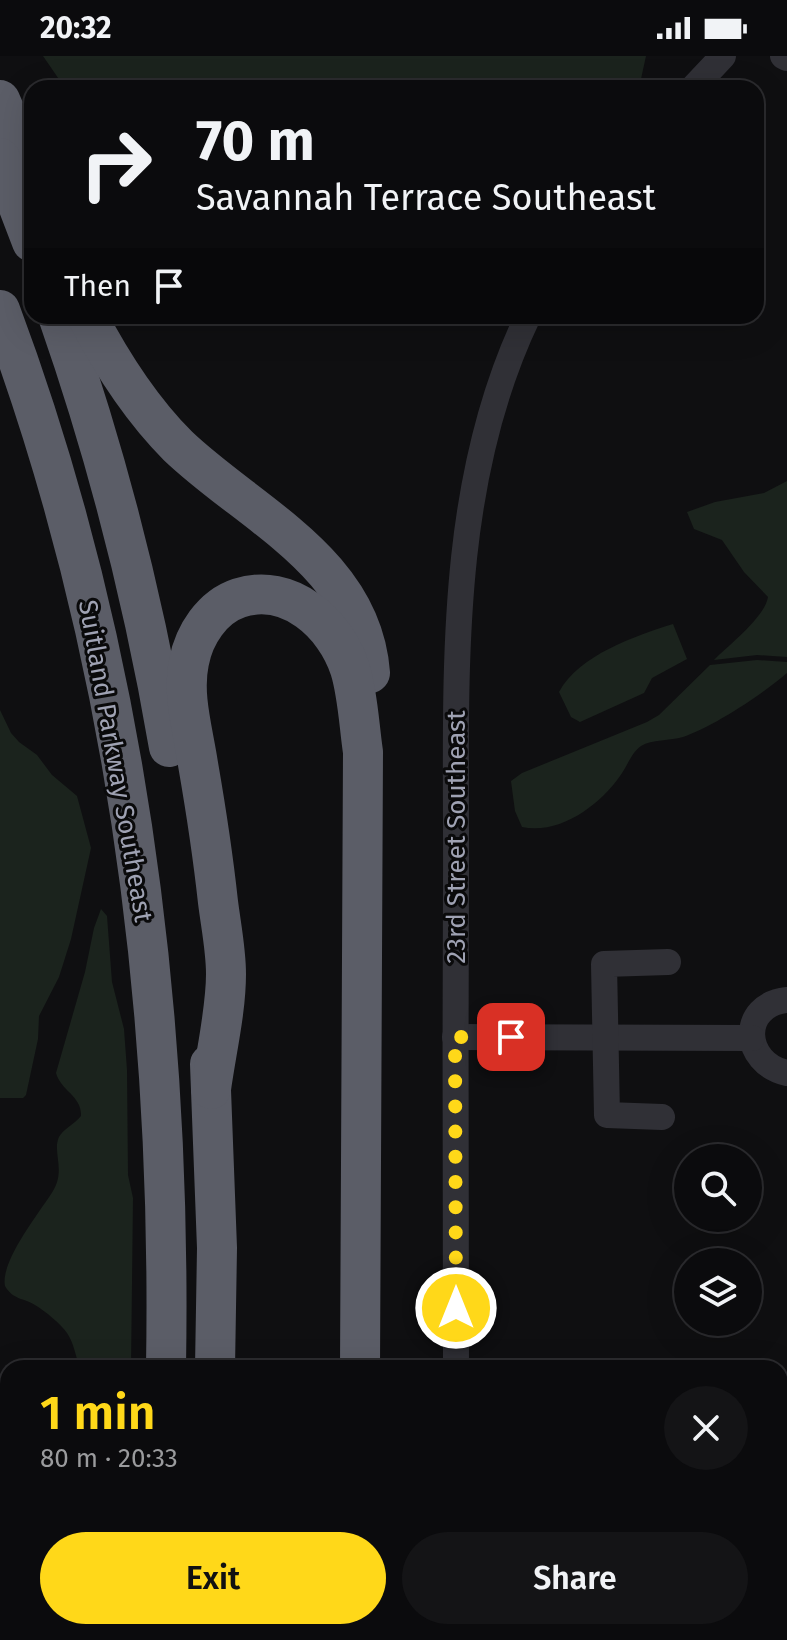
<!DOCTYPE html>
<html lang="en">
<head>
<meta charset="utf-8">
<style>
  :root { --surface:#0b0b0d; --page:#141416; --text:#f1f3f6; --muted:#9a9b9d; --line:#2b2b2e; --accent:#ffd819 }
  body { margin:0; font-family:"Fira Sans",sans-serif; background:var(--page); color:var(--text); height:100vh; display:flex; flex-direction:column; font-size:30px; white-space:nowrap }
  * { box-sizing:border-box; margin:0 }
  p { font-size:26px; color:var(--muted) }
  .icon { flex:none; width:44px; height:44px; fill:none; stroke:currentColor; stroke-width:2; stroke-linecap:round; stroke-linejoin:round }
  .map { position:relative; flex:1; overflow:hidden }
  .drawer { position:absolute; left:0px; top:1304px; width:788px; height:280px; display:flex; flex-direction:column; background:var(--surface); border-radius:24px 24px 0 0; box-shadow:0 8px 32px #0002,0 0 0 2px var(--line) }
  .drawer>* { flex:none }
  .banner { position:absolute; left:24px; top:24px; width:740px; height:244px; border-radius:24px; box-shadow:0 8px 32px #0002,0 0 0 2px var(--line); background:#0b0b0d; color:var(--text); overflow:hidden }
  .fabs { position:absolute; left:674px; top:1088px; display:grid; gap:16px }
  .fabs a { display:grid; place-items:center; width:88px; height:88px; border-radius:50%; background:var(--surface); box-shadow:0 8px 32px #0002,0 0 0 2px var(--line); font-size:40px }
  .pin { position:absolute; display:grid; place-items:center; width:68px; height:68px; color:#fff; margin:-34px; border-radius:16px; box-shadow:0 4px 12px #0006 }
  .me { position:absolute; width:88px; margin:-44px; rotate:0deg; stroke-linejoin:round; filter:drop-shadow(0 0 6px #0008) }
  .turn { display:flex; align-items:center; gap:28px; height:168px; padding:0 40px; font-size:36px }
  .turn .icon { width:104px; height:104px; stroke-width:2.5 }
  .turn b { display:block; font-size:56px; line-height:68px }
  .then { display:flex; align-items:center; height:76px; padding:0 40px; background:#0003; gap:16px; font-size:30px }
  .round { display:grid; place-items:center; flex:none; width:84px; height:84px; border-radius:42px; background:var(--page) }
  .head { display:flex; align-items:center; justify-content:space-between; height:136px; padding:0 40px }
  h1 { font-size:48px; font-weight:600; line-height:60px; color:var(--accent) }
  .button { display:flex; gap:16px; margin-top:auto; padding:16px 40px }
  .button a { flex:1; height:92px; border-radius:48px; background:var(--accent); color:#111; font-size:32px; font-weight:600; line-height:92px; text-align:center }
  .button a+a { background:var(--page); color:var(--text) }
  .status { display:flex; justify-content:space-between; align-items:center; height:56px; padding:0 40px; background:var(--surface); direction:ltr }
  .status svg { height:22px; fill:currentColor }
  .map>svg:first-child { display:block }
  .green { fill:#1b231d }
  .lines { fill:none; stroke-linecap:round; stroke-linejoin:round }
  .minor { stroke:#303036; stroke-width:26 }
  .major { stroke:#4c4c55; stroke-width:34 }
  .highway { stroke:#5b5d67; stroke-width:40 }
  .route { stroke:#ffd819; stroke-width:14; stroke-dasharray:0 25.2 }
  .labels { text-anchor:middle; stroke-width:6; stroke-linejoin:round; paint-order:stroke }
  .street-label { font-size:26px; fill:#9fa2b3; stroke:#0a0a0b }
</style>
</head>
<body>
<div class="status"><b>20:32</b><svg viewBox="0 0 49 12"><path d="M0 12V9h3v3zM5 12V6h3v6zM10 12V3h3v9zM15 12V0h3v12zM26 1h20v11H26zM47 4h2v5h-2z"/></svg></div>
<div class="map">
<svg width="787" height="1584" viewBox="0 0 787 1584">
  <rect width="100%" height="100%" fill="#0f0f11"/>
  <!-- green -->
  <g class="green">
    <path d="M43,0H646L639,32H65Z"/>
    <path d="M787,425V601L757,599L714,604C729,589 765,561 768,541L744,516L722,484L694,473L687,456L715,446L764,437Z"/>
    <path d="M673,568L687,603L652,622L644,637L580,666L571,661L559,636C579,599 635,580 673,568Z"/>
    <path d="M757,604L787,606V617C763,638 713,671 683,681C670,685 652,683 641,690C631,697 627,711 620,720C599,750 559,779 522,771L515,755L511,725L522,717L647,666L659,659L710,609Z"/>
    <path d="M0,654L11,677L19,686L37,699L52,719L77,740L91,792L71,883L59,921L39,960L38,983L26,1039L23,1042H0Z"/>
    <path d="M101,853L107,860L112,926L124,973L127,1014L128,1119L133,1142L131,1312H80C76,1302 74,1287 67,1277C61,1268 45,1255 35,1249C24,1242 13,1244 5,1230C0,1205 40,1156 53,1135C66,1114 52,1096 59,1081C63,1073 75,1068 81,1060C82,1040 61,1035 56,1017L85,916L94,872Z"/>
    <path d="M0,1552L8,1555V1576H50L57,1584H0Z"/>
  </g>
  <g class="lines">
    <!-- minor -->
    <g class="minor">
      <path d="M783,0L787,2"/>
      <path d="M693,32L723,0"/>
      <path d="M787,944C739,949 742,1007 787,1017"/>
      <path d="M455,981L752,982"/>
      <path d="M662,1061L607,1059L604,908L668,906"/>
      <path d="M456,1312C456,1149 455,986 456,823C457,634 444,435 528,260"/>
      <path d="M780,1542L787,1549"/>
      <path d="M457,1584L458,1576"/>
      <path d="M517,1584L518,1576"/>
      <path d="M781,1584L787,1578"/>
    </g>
    <!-- major -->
    <path class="major" d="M0,1356L8,1361"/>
    <!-- highway -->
    <g class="highway">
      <path d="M0,44L32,118"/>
      <path d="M0,102L32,186"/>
      <path d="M0,254C126,591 172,954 166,1312"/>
      <path d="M58,260C107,400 144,545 169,691"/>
      <path d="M87,260C112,308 140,352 178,390C249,458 362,506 370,617"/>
      <path d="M210,1008L217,1192L215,1312"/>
      <path d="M211,1033C216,996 226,955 226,918C226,894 221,870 218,846C213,800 206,754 198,708C193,675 182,639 189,606C194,579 212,551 239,542C289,526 335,567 350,613C358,639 359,669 363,696L360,1312"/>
      <path d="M148,1584L149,1576"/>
      <path d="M197,1584V1576"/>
      <path d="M323,1584L329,1576"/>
    </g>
  </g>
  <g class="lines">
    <!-- route -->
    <path class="route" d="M456,1252L455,981H511"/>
  </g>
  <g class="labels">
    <!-- street labels -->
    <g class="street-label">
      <text transform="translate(116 705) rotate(80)" y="9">Suitland Parkway Southeast</text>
      <text transform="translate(456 781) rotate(-90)" y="9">23rd Street Southeast</text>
    </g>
  </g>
</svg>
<div class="fabs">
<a><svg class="icon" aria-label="search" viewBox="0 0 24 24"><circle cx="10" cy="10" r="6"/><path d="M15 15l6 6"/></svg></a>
<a><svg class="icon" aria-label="layers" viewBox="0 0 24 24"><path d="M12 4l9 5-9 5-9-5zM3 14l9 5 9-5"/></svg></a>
</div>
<div class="pin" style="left:511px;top:981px;background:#d93025"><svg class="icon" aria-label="arrive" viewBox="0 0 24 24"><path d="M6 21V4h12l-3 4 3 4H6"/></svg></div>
<svg class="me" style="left:456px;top:1252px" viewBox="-20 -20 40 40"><circle r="17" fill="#ffd819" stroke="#fff" stroke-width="3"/><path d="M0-11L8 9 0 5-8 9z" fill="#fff"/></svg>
<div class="banner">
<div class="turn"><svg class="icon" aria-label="right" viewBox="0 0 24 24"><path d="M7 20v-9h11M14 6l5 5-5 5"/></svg><div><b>70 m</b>Savannah Terrace Southeast</div></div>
<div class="then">Then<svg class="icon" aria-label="arrive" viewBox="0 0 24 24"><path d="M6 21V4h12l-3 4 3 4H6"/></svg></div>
</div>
<section class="drawer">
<div class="head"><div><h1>1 min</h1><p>80 m · 20:33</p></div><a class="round"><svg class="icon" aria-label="close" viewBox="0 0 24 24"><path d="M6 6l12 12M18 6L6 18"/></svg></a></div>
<div class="button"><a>Exit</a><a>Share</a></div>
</section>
</div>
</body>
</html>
